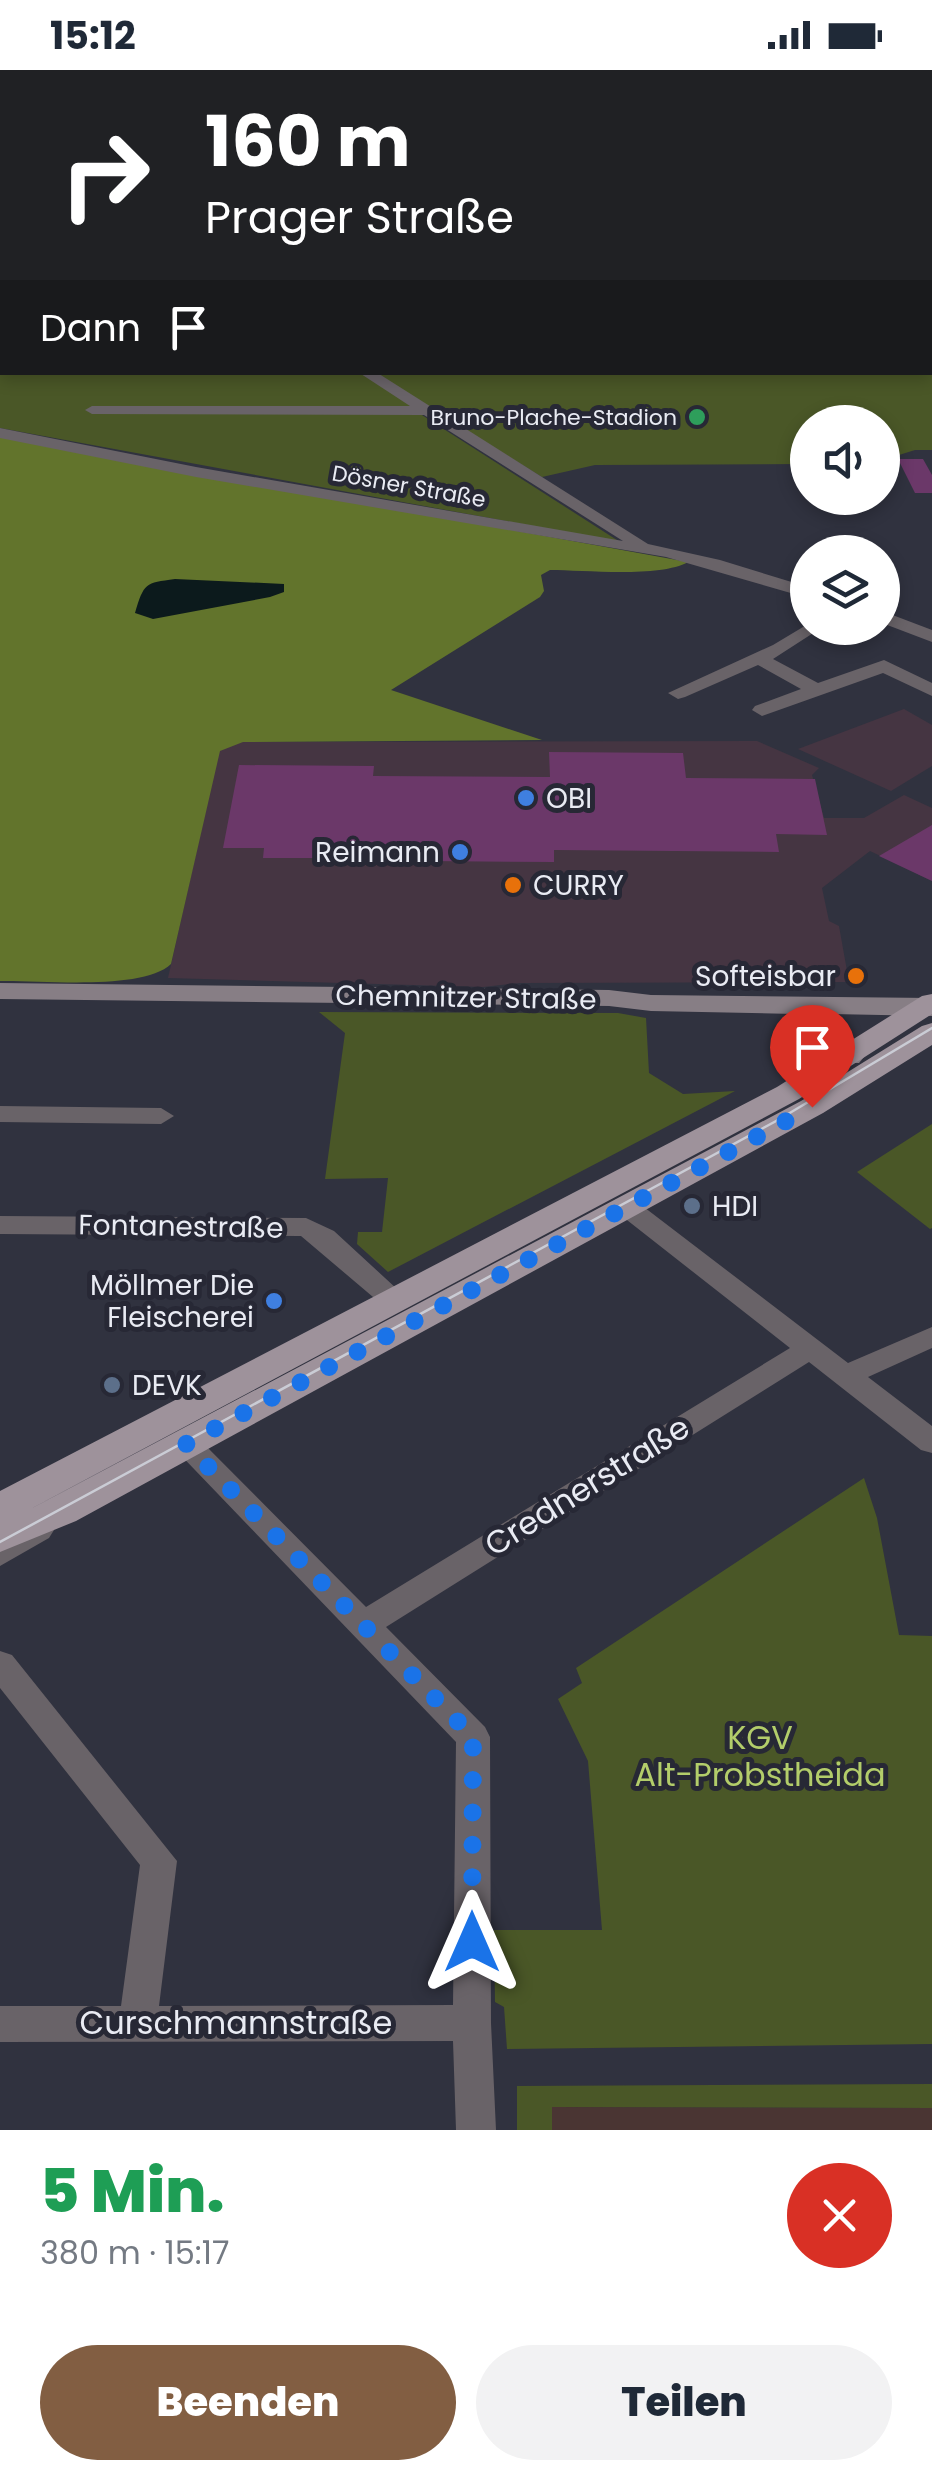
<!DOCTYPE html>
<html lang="de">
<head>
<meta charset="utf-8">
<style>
  :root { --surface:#fff; --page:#f2f2f3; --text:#1f2937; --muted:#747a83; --accent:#825e42 }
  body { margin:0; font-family:Poppins,sans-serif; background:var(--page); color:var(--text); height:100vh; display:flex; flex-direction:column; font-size:38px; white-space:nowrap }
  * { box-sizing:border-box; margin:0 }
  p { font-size:32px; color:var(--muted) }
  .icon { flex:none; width:55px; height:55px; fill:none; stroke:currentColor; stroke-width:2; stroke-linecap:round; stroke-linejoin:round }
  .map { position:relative; height:2060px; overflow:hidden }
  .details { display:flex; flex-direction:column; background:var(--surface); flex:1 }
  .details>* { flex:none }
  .guide { position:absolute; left:0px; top:0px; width:932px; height:305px; box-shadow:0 5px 15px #0003; background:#202124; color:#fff; overflow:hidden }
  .controls { position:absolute; left:790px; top:335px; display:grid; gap:20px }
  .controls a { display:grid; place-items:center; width:110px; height:110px; border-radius:50%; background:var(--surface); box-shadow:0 5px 15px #0003; font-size:50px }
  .pin { position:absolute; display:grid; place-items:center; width:85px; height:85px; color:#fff; margin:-102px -42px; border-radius:50% 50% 50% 0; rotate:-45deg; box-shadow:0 0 10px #0007 }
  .pin .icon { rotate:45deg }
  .me { position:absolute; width:110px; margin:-55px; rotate:0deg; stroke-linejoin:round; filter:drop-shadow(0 0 8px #0008) }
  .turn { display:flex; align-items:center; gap:35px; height:210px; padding:0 40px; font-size:45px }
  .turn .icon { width:130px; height:130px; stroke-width:2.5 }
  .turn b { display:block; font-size:70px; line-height:85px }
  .then { display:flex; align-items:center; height:95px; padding:0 40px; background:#0003; gap:20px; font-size:38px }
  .round { display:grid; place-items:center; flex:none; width:105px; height:105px; border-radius:52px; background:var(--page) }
  .headline { display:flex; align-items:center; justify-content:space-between; height:170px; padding:0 40px }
  h1 { font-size:60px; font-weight:800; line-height:75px; color:#1e9e55 }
  .action { display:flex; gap:20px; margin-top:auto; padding:20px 40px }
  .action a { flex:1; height:115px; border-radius:60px; background:var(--accent); color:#fff; font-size:40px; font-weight:800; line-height:115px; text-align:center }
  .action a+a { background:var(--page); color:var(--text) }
  .status { display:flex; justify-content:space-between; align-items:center; height:70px; padding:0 50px; background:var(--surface); direction:ltr }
  .status svg { height:28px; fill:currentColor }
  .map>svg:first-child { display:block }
  .commercial { fill:#453542 }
  .education { fill:#4a3533 }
  .green { fill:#4a5727 }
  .forest { fill:#62742c }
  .water { fill:#0c1a1c }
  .building { fill:#6b3869 }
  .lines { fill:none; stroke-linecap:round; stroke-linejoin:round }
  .street { fill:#696368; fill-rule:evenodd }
  .secondary { fill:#877e85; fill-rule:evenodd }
  .primary { fill:#9e929b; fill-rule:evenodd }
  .tram { stroke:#caccd5; stroke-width:2.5 }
  .route { stroke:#1a73e8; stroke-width:18; stroke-dasharray:0 32.4 }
  .leisure-dot { fill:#2e9e5b; stroke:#272835; stroke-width:4 }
  .shop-dot { fill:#3f7fe0; stroke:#272835; stroke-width:4 }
  .food-dot { fill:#e8710a; stroke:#272835; stroke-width:4 }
  .service-dot { fill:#5c6f8a; stroke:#272835; stroke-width:4 }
  .labels { text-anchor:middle; stroke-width:10; stroke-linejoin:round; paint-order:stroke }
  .far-poi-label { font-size:22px; fill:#e9ebf3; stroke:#272835; text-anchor:end }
  .far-street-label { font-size:22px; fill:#e9ebf3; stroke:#272835 }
  .poi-label { font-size:28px; fill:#e9ebf3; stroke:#272835; text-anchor:start }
  .street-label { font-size:28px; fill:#e9ebf3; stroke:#272835 }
  .near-street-label { font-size:32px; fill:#e9ebf3; stroke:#272835 }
  .near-park-label { font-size:32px; fill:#b3cd6a; stroke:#272835 }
</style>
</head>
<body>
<div class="status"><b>15:12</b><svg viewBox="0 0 49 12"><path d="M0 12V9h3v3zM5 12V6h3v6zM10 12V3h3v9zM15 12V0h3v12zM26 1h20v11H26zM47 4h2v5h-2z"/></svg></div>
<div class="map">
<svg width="932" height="2060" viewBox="0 0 932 2060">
  <rect width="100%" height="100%" fill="#30323f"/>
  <!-- commercial -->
  <g class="commercial">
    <path d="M904,639L932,655V696L891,721L798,679Z"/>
    <path d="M757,671L819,698L812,705L824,748H864L904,725L932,738V811L870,781L822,818L829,851L839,856L849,912L520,913L483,917L168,908L219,681L228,676L242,672Z"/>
  </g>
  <!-- education -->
  <path class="education" d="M551,2037L932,2038V2060H552Z"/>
  <!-- green -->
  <g class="green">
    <path d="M0,0H932V144L930,2H2V302H930L932,178V380H915L883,390L882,352H808L807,394L595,395L542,407L423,334L411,338L620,472L0,358Z"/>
    <path d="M319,942L618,943L646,948L649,1003L683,1024L735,1021L388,1202L357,1174L358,1162H382L388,1108L325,1109L345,963Z"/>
    <path d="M932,1054V1158L930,1159L857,1102Z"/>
    <path d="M864,1408L877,1448L899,1565L932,1566V1974L507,1979L504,1937L495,1932L494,1860H602L588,1691L558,1629L582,1613L576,1598Z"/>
    <path d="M932,2014V2038L552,2037V2060H517V2016Z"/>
  </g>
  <!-- forest -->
  <path class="forest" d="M0,367L688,492C660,508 584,500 550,500L541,505L544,521L540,527L391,620L542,670L243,672L220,681L171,894C143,921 41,910 0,911Z"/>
  <!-- water -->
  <path class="water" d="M175,509L284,514V522L270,527L153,549L135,543C144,513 145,513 175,509Z"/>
  <!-- building -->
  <g class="building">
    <path d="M898,389H923L932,405V423H915Z"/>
    <path d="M549,682L683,683L686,708L815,709L827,765L776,764L779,782L554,780V792L426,791L427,779H321L320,788H263L264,778H223L239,695L374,696L373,706L550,707Z"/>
    <path d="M932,755V811L879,786Z"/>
  </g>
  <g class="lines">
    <!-- street -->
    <g class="street">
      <path d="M358,302H376L648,474L720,490L808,517V528L666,487L196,407L0,368V358L196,397L623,471L424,345L92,344L85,340L92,336H410Z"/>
      <path d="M882,541L932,560V572L882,553Z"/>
      <path d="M808,554V558H821L773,589L818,613L884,590L932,613V626L883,603L762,646L752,640L755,636L801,619L758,595L685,627L678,629L668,623L773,575Z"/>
      <path d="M0,1036L161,1038L174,1046L161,1054L0,1052Z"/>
      <path d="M627,1129L636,1131L848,1293L932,1257V1278L868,1307L932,1356V1383L921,1380L809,1292L386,1557L485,1657L490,1667L491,1953L496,2060H456L453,1971L0,1972V1936H121L140,1795L0,1618V1581L12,1585L177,1791L159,1936L453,1935L456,1672L171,1375L175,1367L186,1364L197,1367L366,1537L790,1278L618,1143L614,1137L618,1131Z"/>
      <path d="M0,1146L306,1148L334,1161L410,1231L406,1238H386L301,1166L0,1164Z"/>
      <path d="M38,1448L49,1452L54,1460L49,1468L0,1496V1469Z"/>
    </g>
    <!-- secondary -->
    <path class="secondary" d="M0,913L609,920L651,925L932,928V946L831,944L845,956L864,987L859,993H839L823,967L795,944L651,941L609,936L0,929Z"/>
    <!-- primary -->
    <path class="primary" d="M932,924V944L799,1029L23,1443L801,1031L922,956L932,953V975L823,1043L76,1451L0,1482V1452L4,1451L0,1452V1421L777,1017L922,926Z"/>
    <!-- tram -->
    <path class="tram" d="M0,1472L778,1050L932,958"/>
  </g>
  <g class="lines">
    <!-- route -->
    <path class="route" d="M472,1872L473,1667L186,1374L812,1037"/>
  </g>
  <!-- markers -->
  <circle class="leisure-dot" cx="697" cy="347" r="10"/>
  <g class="shop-dot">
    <circle cx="526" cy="728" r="10"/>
    <circle cx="460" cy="782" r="10"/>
    <circle cx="274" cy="1231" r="10"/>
  </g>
  <g class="food-dot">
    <circle cx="513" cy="815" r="10"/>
    <circle cx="856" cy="906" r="10"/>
  </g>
  <g class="service-dot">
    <circle cx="692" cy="1136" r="10"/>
    <circle cx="112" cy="1315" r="10"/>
  </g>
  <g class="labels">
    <!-- far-poi labels -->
    <g class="far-poi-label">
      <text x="677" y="355">Bruno-Plache-Stadion</text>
    </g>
    <!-- far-street labels -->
    <g class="far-street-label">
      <text transform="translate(409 416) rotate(10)" y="8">Dösner Straße</text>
    </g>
    <!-- poi labels -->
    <g class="poi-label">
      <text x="546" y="738">OBI</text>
      <text x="440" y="792" text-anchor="end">Reimann</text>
      <text x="533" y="825">CURRY</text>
      <text x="836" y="916" text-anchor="end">Softeisbar</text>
      <text x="712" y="1146">HDI</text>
      <text x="254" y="1225" text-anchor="end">Möllmer Die<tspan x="254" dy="32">Fleischerei</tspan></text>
      <text x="132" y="1325">DEVK</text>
    </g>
    <!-- street labels -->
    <g class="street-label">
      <text transform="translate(466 927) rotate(1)" y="10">Chemnitzer Straße</text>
      <text transform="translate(181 1156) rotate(1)" y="10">Fontanestraße</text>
    </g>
    <!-- near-street labels -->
    <g class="near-street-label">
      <text transform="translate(587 1416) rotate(-32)" y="11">Crednerstraße</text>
      <text x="236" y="1964">Curschmannstraße</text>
    </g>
    <!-- near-park labels -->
    <g class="near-park-label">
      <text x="760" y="1679">KGV<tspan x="760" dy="37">Alt-Probstheida</tspan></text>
    </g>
  </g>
</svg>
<div class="controls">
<a><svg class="icon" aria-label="sound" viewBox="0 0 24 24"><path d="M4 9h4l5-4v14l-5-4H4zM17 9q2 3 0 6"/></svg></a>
<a><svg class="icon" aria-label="layers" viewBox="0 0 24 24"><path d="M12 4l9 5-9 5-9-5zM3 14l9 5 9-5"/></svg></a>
</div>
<div class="pin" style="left:812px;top:1037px;background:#d93025"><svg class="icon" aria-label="arrive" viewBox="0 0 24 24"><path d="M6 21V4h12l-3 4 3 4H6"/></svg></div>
<svg class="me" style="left:472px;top:1872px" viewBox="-20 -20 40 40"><path d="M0-17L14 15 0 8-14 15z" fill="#1a73e8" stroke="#fff" stroke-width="4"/></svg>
<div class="guide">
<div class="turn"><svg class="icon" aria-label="right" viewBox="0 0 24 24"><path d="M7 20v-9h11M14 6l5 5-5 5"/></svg><div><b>160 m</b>Prager Straße</div></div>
<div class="then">Dann<svg class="icon" aria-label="arrive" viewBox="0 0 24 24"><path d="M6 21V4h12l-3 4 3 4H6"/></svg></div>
</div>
</div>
<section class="details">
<div class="headline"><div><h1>5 Min.</h1><p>380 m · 15:17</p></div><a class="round" style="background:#d93025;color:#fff"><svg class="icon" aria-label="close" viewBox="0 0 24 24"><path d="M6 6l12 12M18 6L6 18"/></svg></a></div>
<div class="action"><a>Beenden</a><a>Teilen</a></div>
</section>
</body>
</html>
